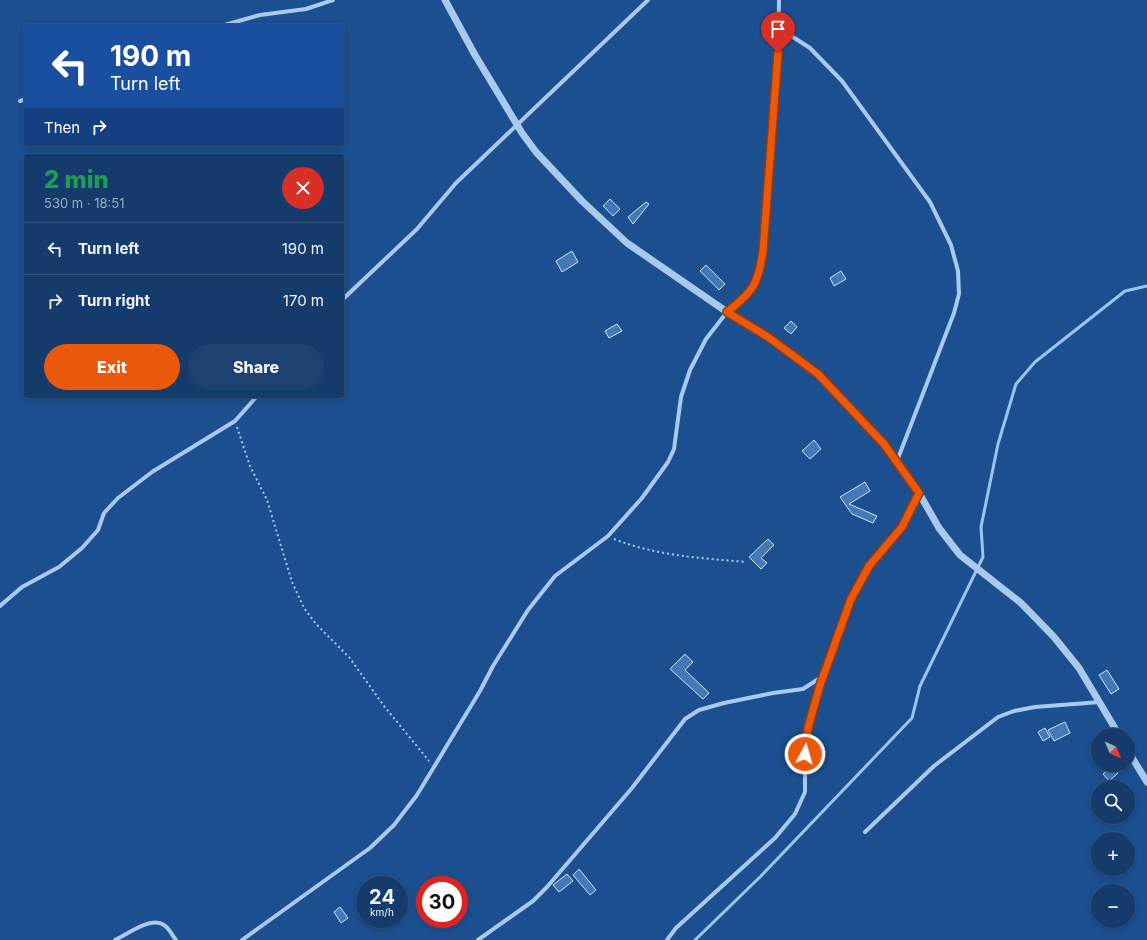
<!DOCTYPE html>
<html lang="en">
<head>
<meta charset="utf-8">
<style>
  :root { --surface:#143b6b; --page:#1d4271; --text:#f1f3f6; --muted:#9dadc1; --line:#33557e; --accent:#ea580c }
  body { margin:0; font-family:Inter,sans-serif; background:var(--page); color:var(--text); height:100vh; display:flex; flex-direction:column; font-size:15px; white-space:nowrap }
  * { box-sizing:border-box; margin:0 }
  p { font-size:13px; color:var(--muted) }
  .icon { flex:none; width:22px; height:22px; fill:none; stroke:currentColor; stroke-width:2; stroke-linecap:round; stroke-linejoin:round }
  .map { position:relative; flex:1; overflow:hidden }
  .sheet { position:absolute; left:24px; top:154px; width:320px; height:244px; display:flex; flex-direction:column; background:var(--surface); border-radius:4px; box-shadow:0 2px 6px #0003,0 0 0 1px var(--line) }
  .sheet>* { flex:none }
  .guide { position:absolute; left:24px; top:24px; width:320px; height:122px; border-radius:4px; box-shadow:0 2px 6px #0003,0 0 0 1px var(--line); background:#1a4fa0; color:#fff; overflow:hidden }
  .needle { width:26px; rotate:136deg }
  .buttons { position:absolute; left:1091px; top:728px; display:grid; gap:8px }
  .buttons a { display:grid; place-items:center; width:44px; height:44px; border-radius:50%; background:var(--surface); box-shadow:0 2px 6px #0003,0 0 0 1px var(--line); font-size:20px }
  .speed { position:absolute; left:356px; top:876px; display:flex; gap:8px; font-size:20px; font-weight:700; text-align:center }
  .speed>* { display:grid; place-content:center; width:52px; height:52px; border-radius:50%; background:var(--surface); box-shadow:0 2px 6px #0003,0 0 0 1px var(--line); line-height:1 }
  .speed small { font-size:10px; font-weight:400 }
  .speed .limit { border:6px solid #d22; background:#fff; color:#111 }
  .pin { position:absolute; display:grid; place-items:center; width:34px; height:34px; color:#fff; margin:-41px -17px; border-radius:50% 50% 50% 0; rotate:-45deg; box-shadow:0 0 4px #0007 }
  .pin .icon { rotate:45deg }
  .me { position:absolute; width:44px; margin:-22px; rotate:6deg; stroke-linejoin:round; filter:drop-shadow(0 0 3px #0008) }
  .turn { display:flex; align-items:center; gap:14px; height:84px; padding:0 20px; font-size:18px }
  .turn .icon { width:52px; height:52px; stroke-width:2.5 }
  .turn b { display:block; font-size:28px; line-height:34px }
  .then { display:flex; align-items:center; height:38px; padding:0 20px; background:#0003; gap:8px; font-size:15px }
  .round { display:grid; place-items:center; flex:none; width:42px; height:42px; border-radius:21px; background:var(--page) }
  .overview { display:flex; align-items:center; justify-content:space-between; height:68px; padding:0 20px }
  h1 { font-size:24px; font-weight:800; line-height:30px; color:#1e9e55 }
  .primary-button { display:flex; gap:8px; margin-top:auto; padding:8px 20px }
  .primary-button a { flex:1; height:46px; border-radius:24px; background:var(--accent); color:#fff; font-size:16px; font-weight:800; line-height:46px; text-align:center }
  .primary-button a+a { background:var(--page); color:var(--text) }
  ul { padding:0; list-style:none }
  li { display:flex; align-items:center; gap:12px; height:52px; padding:0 20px; border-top:1px solid var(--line) }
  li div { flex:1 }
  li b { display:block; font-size:15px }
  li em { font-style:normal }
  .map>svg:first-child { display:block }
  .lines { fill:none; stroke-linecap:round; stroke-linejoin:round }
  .stream { stroke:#9cc4f0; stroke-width:3 }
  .building { fill:#4478b7; stroke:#cfe3fa }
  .path { stroke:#a9c9ee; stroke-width:2; stroke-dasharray:2 3; stroke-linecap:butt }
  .minor { stroke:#a9c9ee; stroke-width:4 }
  .tertiary { stroke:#a9c9ee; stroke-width:7 }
  .route-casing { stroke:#983908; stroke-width:10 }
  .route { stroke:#ea580c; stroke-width:7 }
</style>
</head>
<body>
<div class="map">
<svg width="1147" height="940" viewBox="0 0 1147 940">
  <rect width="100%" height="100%" fill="#1b4f8f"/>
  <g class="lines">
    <!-- stream -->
    <path class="stream" d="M695,940L761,876L912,718L920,686L983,557L981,527L998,444L1016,384L1035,362L1125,291L1147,286"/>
  </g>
  <!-- building -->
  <g class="building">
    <path d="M610,199L620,209L613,216L603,206Z"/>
    <path d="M646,202L649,204L633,224L628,217Z"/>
    <path d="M572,251L578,262L562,272L556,261Z"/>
    <path d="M706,265L725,284L719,290L700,271Z"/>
    <path d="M841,271L846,279L834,286L830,278Z"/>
    <path d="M791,321L797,327L791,334L784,328Z"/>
    <path d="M617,324L622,331L609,338L605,331Z"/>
    <path d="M814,440L821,449L810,459L802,451Z"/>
    <path d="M865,482L870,491L849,504L877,516L873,523L852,514L840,497Z"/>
    <path d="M768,539L774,545L761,558L767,563L761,569L749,557Z"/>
    <path d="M685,654L693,662L685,670L709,693L703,699L670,669Z"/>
    <path d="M1107,670L1119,689L1111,694L1099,675Z"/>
    <path d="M1065,722L1070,733L1054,741L1048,730Z"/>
    <path d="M1045,728L1050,737L1043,741L1038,732Z"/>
    <path d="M1112,766L1118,773L1109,781L1103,774Z"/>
    <path d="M579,869L596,890L590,895L573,875Z"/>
    <path d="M567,874L573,881L559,892L553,885Z"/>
    <path d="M340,907L348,918L341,923L334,912Z"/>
  </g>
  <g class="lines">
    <!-- path -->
    <g class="path">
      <path d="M237,427L250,466L267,500L292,582L304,608L316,624L349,657L384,706L429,761"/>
      <path d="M614,539C657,556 701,558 746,562"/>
    </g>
    <!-- minor -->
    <g class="minor">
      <path d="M221,26L260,15L306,9L333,0"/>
      <path d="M779,28L810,48L842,81L930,202L951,245L958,271L959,294L954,313L897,461"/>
      <path d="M20,101L26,99"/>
      <path d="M342,300L417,229L456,183L648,0"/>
      <path d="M0,606L22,587L59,567L82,548L98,530L104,513L118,498L152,472L235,421L257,396"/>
      <path d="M865,832L934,766L998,717L1014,711L1035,707L1100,702"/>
      <path d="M115,940C128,934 151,916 164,925C169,928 172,935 176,940"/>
      <path d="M242,940L370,848L394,825L417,795L480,691L493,666L528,610L555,576L608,536L642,498L668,462L674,449L681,397L690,370L706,339L727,312L751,290L759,276L763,251L778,66L779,0"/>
      <path d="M478,940L533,901L547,887L632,788L685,719L699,710L724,703L773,693L803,689L823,676"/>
      <path d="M667,940L676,928L775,838L795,814L805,792V744L808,728L823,676L851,599L869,566L902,527L918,493"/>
    </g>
    <!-- tertiary -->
    <g class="tertiary">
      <path d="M445,0L475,55L522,133L536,152L582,201L627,243L727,312L768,337L804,363L830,386L884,444L919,493L939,528L960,555L1021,603L1054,637L1079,668L1119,735"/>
      <path d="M1128,751L1147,782"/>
    </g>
  </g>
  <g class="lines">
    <defs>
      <path id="route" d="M778,53L763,251C758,284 754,291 727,312L768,337L818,374L884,444L919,493L902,527L869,566L851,599L820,685L808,728L805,754"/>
    </defs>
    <!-- route casing -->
    <use href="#route" class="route-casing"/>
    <!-- route -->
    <use href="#route" class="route"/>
  </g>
</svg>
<div class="buttons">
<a><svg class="needle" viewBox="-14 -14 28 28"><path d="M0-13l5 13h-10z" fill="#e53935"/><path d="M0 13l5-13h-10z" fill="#9dadc1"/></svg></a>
<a><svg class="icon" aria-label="search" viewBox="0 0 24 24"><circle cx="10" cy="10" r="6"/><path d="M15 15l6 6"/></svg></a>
<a>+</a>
<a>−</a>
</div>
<div class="speed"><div>24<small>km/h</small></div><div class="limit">30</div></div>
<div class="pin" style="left:778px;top:53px;background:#d93025"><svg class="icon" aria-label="arrive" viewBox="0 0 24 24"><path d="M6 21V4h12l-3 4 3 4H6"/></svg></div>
<svg class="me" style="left:805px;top:754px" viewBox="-20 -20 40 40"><circle r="17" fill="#ea580c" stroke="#fff" stroke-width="3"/><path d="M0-11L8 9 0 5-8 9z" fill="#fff"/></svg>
<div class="guide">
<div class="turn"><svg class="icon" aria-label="left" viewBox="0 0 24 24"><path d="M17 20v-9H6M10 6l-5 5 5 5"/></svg><div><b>190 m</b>Turn left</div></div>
<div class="then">Then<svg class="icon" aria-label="right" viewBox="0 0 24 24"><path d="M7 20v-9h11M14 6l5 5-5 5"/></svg></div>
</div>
<section class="sheet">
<div class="overview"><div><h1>2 min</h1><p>530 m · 18:51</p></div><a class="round" style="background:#d93025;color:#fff"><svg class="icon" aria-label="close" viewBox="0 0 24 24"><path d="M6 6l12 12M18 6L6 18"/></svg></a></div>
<ul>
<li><svg class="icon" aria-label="left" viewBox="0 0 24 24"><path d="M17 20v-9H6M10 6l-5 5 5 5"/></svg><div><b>Turn left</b></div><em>190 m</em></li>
<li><svg class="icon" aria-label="right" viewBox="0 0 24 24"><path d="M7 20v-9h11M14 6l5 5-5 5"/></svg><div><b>Turn right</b></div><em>170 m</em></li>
</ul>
<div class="primary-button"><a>Exit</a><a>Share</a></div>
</section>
</div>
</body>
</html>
